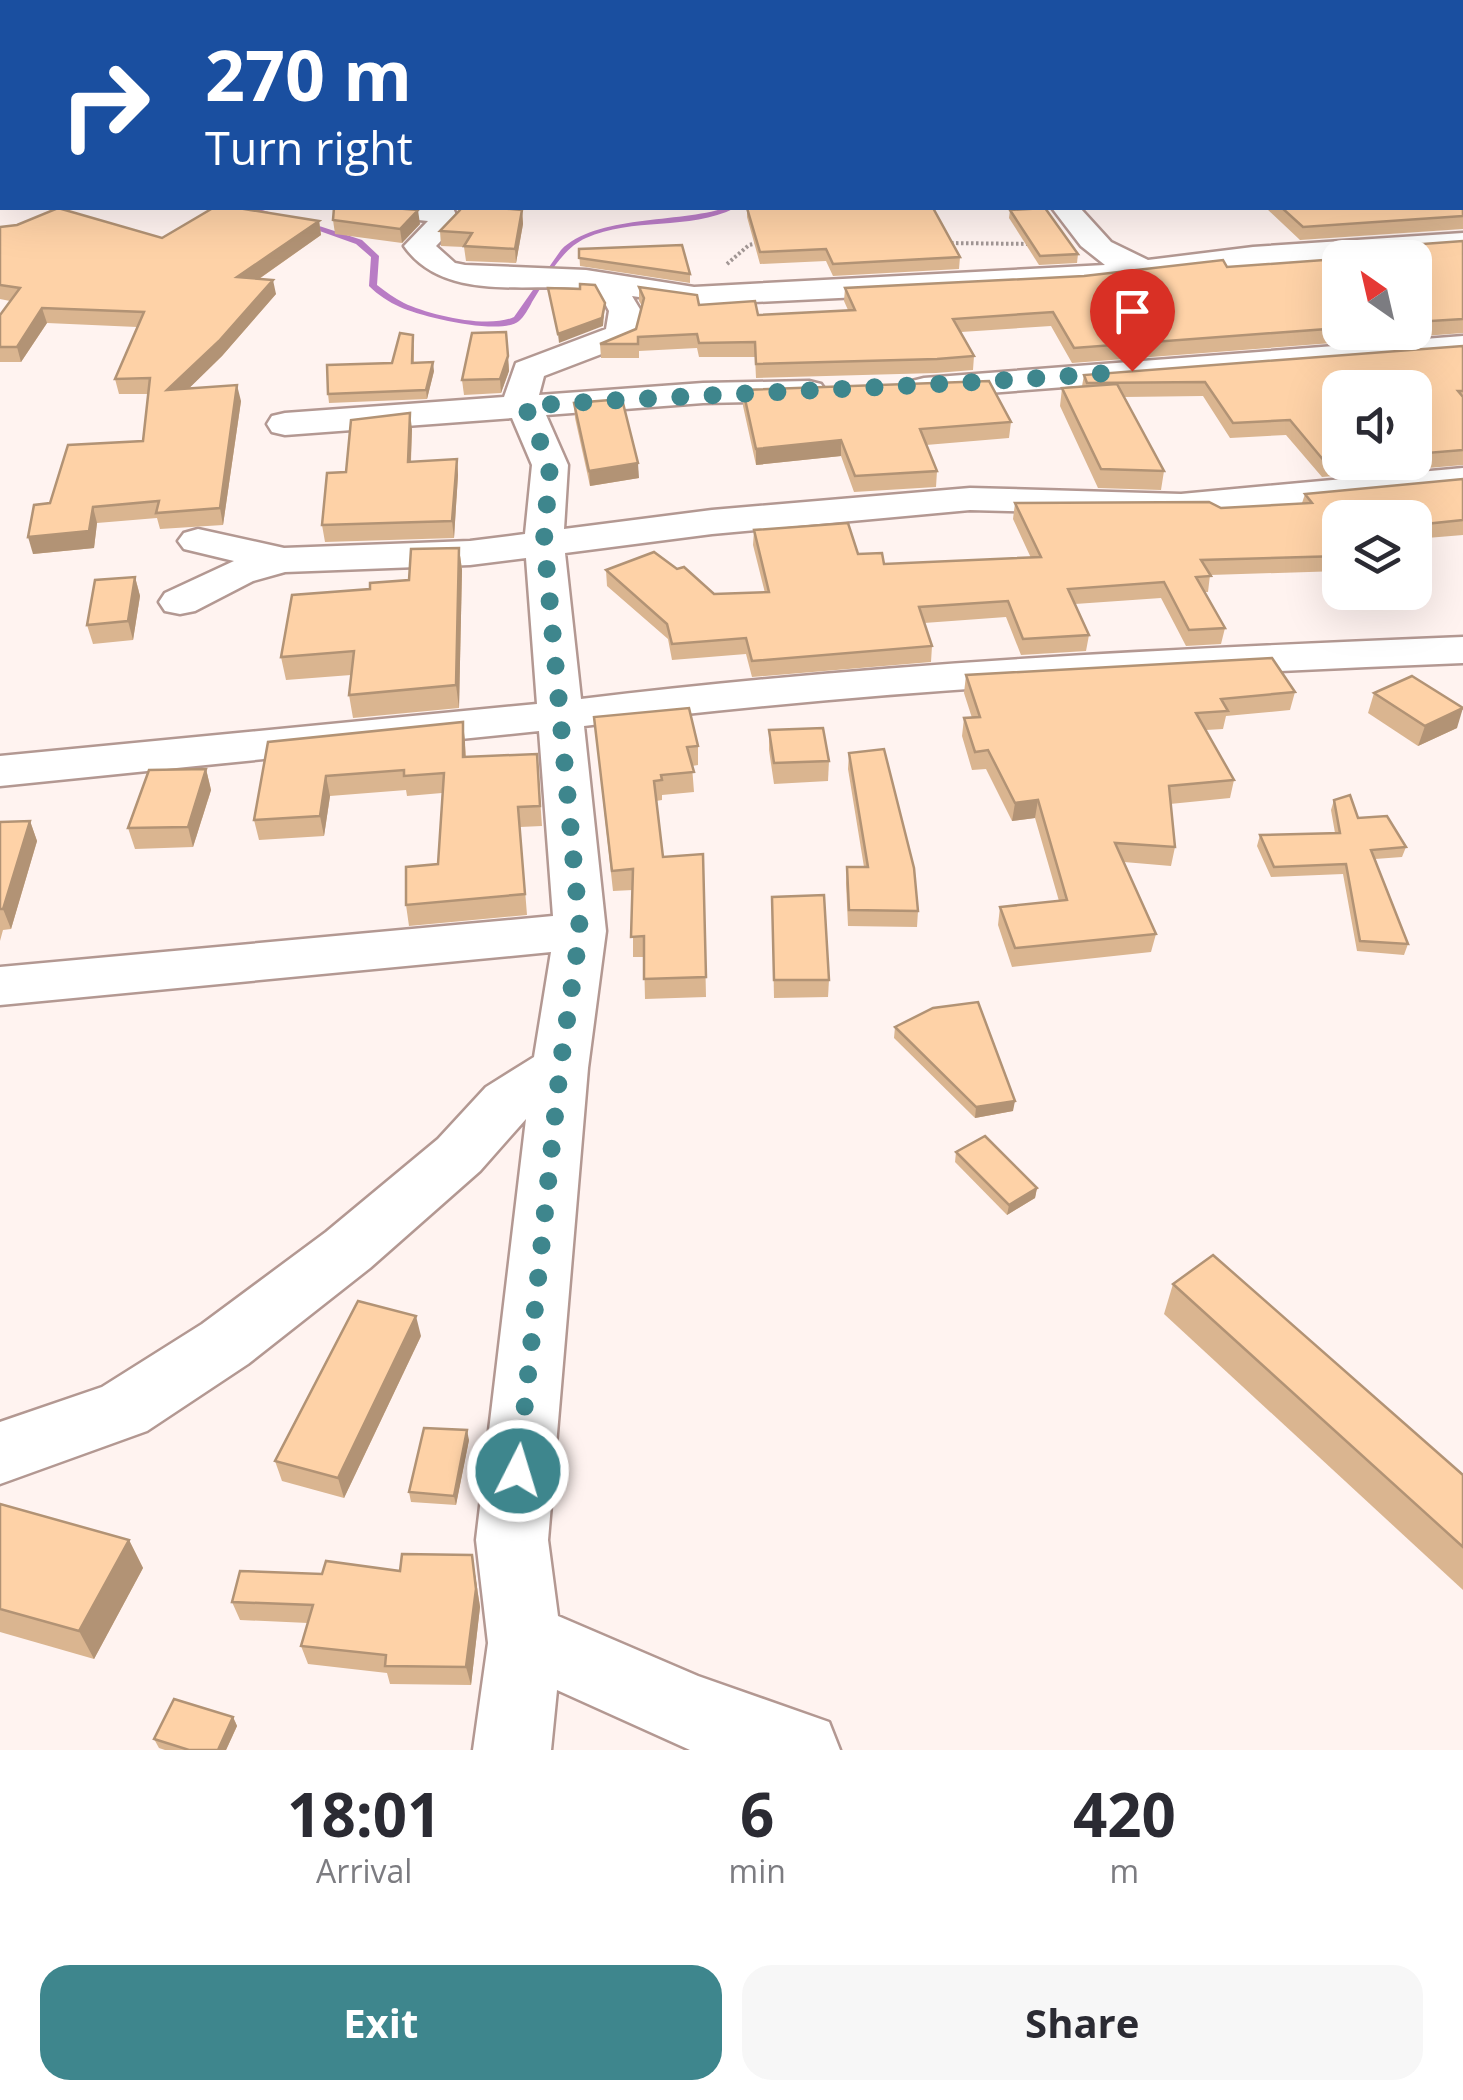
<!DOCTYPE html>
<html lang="en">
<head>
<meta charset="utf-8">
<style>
  :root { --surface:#fff; --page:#f7f7f7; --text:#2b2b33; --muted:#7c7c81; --accent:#3e868d }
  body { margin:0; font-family:"Open Sans",sans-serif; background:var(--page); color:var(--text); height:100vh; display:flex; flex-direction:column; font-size:38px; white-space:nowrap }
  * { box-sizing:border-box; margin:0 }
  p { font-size:32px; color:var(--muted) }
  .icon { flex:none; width:55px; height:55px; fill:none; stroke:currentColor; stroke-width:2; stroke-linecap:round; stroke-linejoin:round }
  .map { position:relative; height:1750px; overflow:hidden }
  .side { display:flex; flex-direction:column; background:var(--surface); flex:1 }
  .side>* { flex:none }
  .top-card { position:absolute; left:0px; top:0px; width:1465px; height:210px; box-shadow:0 10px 40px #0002; background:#1a4fa0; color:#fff; overflow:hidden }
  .needle { width:65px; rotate:326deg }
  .fabs { position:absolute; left:1322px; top:240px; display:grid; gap:20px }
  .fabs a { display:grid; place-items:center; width:110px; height:110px; border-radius:20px; background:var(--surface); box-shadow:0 10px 40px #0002; font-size:50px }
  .pin { position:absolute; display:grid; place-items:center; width:85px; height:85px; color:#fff; margin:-102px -42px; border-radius:50% 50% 50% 0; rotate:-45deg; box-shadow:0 0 10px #0007 }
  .pin .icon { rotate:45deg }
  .me { position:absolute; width:110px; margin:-55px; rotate:5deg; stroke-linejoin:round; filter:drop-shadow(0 0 8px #0008) }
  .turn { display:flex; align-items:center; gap:35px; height:210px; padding:0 40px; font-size:45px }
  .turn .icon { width:130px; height:130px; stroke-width:2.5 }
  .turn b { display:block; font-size:70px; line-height:85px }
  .eta { display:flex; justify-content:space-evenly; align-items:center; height:170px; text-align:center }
  .eta b { font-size:60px; font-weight:700; line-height:70px }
  .cta { display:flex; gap:20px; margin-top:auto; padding:20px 40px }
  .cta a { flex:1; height:115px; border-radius:30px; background:var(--accent); color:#fff; font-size:40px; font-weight:700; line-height:115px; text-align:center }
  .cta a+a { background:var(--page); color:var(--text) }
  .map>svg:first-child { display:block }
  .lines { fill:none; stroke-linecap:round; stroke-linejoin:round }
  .stream { fill:#b97cc5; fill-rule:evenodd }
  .minor-casing { stroke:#b39892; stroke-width:5 }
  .path { stroke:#a29795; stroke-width:4; stroke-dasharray:2.5 2.5; stroke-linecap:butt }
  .minor { fill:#fff; fill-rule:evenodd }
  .wall { fill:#dab590; fill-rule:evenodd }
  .shaded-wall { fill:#b29375 }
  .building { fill:#fed2a7; stroke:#b29375; stroke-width:2.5 }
  .route { stroke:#3e868d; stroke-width:18; stroke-dasharray:0 32.4 }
</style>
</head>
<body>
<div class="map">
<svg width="1463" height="1750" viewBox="0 0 1463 1750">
  <rect width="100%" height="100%" fill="#fff3f0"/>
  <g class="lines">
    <!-- stream -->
    <g class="stream">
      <path d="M244,208H255L279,215L275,217Z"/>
      <path d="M725,208H735C689,231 632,217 586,238C561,249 546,280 532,302C529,308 524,317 519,321C501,336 422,317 400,307C389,302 378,295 369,286L371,257L356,244L300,224L307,222L362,240L379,256L377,285C386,292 394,298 404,303C429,315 488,329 514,317L561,250C595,215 679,223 725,208Z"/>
    </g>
    <defs>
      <g id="minor">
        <path d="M1173,0H1195L1196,2H1174Z"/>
        <path d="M0,7L2,8V22L0,21Z"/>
        <path d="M376,208H453L459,222L436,246L455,263L465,265L586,270L694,287L1105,265L1081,246L1052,208H1080L1111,242L1148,260L1253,247L1463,233V251L1253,265L1082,286L694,305L632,296L641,311L633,342L544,376L539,395L703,383L809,381L821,384L826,391L821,398L809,401L703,403L546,415L568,465L564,529L712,510L970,488L1181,494L1463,468V490L1181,516L970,510L712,534L565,553L581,699C874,663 1168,649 1463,637V663C1169,675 876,689 584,726L606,931L588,1068L548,1540L558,1616L698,1676L829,1722L840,1750H690L557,1690L551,1750H473L488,1643L476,1540L526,1119L480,1171L370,1268L248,1364L147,1431L0,1484V1422L102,1387L202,1324L326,1232L438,1139L486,1087L534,1057L551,952L0,1005V967L553,916L539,731L0,786V756L537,704L526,558L470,565L285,572L253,581L195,611L180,614L165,611L159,602L165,593L234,561L184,549L178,541L184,533L198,529L284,548L470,541L525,534L532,465L512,418L285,435L272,432L267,424L272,416L285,413L504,397L516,363L606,329L609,311L598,290C535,280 446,306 404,246L428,221L390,217Z"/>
        <path d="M1463,336V356L924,398L912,395L907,388L912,381L924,378Z"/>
      </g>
    </defs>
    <!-- minor casing -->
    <use href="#minor" class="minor-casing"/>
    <!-- path -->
    <g class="path">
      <path d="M946,243L1033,244"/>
      <path d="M727,264L749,245L762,242"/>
    </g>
    <!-- minor -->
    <use href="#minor" class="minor"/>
  </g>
  <!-- wall -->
  <g class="wall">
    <path d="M456,0H654L665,2H461Z"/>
    <path d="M1463,156V229L1300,240L1266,208H1462Z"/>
    <path d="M747,208L960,257L959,269L833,276L826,261L760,264L747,217Z"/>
    <path d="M522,210L523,224L516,263L466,261L464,247L441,246L440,231Z"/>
    <path d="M1010,210L1078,254L1077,263L1039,265L1009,218Z"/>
    <path d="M333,220L420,224L402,243L335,234Z"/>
    <path d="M319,221L321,235L259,279L276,294L222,356L189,388L241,401L223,525L160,529L157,518L97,523L94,548L33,554L50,503L143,441L148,394H119L115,379L137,327L47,323L21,362H0V315L10,301L0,299V227L162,238Z"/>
    <path d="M1463,241V333L1072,363L1051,326L961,332L974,356L973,370L936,373L756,378L755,357H699L697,348L639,351V358H601L600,344L636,329L642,306L639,301V287L699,305L758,315L848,310L844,301L845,288L1084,276L1327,260L1329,251ZM1340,258H1415V332H1340Z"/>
    <path d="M579,249L690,274V283L580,266Z"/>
    <path d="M506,332L509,371L501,393L464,395L462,380Z"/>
    <path d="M414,344V363L434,371L427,399L329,403L328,394L392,363Z"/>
    <path d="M1463,346V465L1322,477L1286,435L1230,438L1203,396L1124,397L1164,471L1161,490L1098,488L1060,406L1062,388L1082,386L1084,375ZM1340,388H1415V462H1340Z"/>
    <path d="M743,390L1011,422L1009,438L926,445L937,471L936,487L854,492L841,456L756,465L743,406Z"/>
    <path d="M574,403L639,478L590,486L575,418Z"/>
    <path d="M412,429L411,462L457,459L458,475L454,538L325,542L322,525L346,472Z"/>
    <path d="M1463,479V535L1415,539V518H1340V571L1210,575L1208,592H1205L1225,628L1221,644L1186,646L1161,598L1075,604L1089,635L1086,651L1021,655L1006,617L924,623L932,646L931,662L752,677L746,654L672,660L668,639L607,586L606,570L714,594L765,593L753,545L754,530L858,554L884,564L1031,558L1013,519L1015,503L1221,508L1302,503L1305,494Z"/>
    <path d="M459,548L462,570L459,708L353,718L349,695L351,675L286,680L281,657L370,589L409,580Z"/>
    <path d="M135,577L140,596L133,640L93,644L87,625Z"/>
    <path d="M966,675L1295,692L1290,710L1226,716L1223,729L1206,730L1234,780L1230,798L1170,804L1175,847L1171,866L1124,862L1156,934L1151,952L1012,967L998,925L1000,907L1059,901L1035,818L1012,821L986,769L972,770L962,736L964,718H972L964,693Z"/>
    <path d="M1374,693L1457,728L1418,746L1368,713Z"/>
    <path d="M594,717L698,746V765L692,766L694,792L662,795V800L656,801L663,857L703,854L706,997L645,999L644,957H633V890L613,891Z"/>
    <path d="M463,722L466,757L537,754L542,826L520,827L527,915L409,926L406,905L438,864L442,793L407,796L406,790L330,796L324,836L259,840L254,820L268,742Z"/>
    <path d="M769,730L829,761L828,781L774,784L769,750Z"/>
    <path d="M849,753L918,911L917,927L848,926L846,883L847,867H864L848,769Z"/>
    <path d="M206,769L211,790L193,847L135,849L128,828Z"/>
    <path d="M1334,800L1358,818L1406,847L1402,857L1375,859L1408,944L1404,955L1357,951L1343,874L1271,877L1257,846L1260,835L1335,833L1331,810Z"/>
    <path d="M30,821L37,841L11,929L3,930L0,941V822Z"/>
    <path d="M772,897L829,980L828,997L774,998Z"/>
    <path d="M895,1027L1013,1111L975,1118L894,1038Z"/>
    <path d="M956,1152L1037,1188L1035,1198L1007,1215L955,1162Z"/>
    <path d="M1173,1284L1463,1475V1590L1164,1314Z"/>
    <path d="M421,1336L344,1498L282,1481L275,1461Z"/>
    <path d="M469,1440L456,1505L411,1502L409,1492Z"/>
    <path d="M0,1504L129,1540L143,1568L94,1659L0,1632Z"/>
    <path d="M472,1555L480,1607L471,1685L390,1684L387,1673L308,1664L301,1646L308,1623L240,1620L232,1602L322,1574L400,1571Z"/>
    <path d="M233,1717L237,1726L226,1750H165L159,1748L154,1739Z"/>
  </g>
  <!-- shaded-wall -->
  <g class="shaded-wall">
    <path d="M418,210L420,224L402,243L400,229Z"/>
    <path d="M522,210L523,224L516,263L515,249Z"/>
    <path d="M319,221L321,235L240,292L237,277Z"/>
    <path d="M273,280L276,294L222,356L171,406L167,390Z"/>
    <path d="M605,303L603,326L559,343L558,334Z"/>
    <path d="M42,308L47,323L21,362L17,347Z"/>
    <path d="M508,356L509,371L501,393L500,379Z"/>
    <path d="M433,362L434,371L427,399L426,390Z"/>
    <path d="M237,385L241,401L223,525L220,508Z"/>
    <path d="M410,413L412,429L410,478L408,462Z"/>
    <path d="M841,440V456L756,465V449Z"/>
    <path d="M457,459L458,475L454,538L452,521Z"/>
    <path d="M638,463L639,478L590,486L589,471Z"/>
    <path d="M93,507L97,523L94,548L33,554L28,537Z"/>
    <path d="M459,548L462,570L459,708L456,685Z"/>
    <path d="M135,577L140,596L133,640L128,621Z"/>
    <path d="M1463,708L1457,728L1418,746L1425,726Z"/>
    <path d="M463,722L465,742L466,777L463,757Z"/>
    <path d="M206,769L211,790L193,847L188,827Z"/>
    <path d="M326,776L330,796L324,836L320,816Z"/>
    <path d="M1038,800L1035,818L1012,821L1015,803Z"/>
    <path d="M30,821L37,841L11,929L3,909Z"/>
    <path d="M1015,1101L1013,1111L975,1118L976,1107Z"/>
    <path d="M1037,1188L1035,1198L1007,1215L1009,1205Z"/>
    <path d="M416,1316L421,1336L344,1498L338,1478Z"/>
    <path d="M467,1430L469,1440L456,1505L454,1496Z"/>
    <path d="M129,1540L143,1568L94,1659L79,1631Z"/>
    <path d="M472,1555L480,1607L471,1685L466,1667Z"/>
    <path d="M233,1717L237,1726L226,1750H218Z"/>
  </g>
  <!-- building -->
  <g class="building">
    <path d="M474,0H654L665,2H478Z"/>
    <path d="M1207,0H1463L1462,139V2H1209Z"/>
    <path d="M1462,155L1463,216L1303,227L1282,208H1462Z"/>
    <path d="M58,208L162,238L213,208H238L319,221L237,277L273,280L219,341L167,390L237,385L220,508L156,513L159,501L93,507L89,531L28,537L34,505L50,503L68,445L143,441L150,378L115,379L144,312L42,308L17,347H0V315L20,288L0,285V227L17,225Z"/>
    <path d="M334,208H393L418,210L400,229L333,220Z"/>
    <path d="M460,208H498L522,210L515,249L464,246L472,233L440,231L460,210Z"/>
    <path d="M747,208H933L960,257L833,264L826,249L760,252Z"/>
    <path d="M1045,208L1078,254L1040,256L1010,210Z"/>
    <path d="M1463,241V319L1415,322V258H1340V328L1074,348L1053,312L953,319L974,356L937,359L756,364L755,342L699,343L697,334L638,337V344H600L636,329L644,298L639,287L697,295L699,305L755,301L758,315L855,310L845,288L1084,276L1223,260L1227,267L1338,259L1329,251Z"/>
    <path d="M682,245L690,274L579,258V249Z"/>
    <path d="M580,284L595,285L605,303L602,318L558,334L548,288L580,289Z"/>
    <path d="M506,332L508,356L500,379L462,380L472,333Z"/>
    <path d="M400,333L413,335L412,363L433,362L426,390L328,394L327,365L392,363Z"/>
    <path d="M1463,346V391H1458L1463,397V450L1415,454V388H1340V461L1325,462L1290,420L1233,423L1205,382L1087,383L1084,375Z"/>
    <path d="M989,381L1011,422L920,429L937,471L855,476L841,440L756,449L743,390Z"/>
    <path d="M1117,384L1164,471L1101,469L1062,388Z"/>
    <path d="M622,399L638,463L589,471L574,403Z"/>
    <path d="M410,413L408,462L457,459L452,521L322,525L327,473L346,472L351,420Z"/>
    <path d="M1463,479V520L1415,525V518H1340V556L1201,560L1211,576L1196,577L1225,628L1189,630L1164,582L1068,589L1089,635L1023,639L1008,601L919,607L932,646L752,661L746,638L672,644L667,624L606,570L654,552L677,569L684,567L714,594L769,592L754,530L848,523L858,554L882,553L884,564L1041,557L1015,503L1209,502L1221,508L1312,503L1305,494Z"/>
    <path d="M459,548L456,685L349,695L354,651L281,657L292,595L370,589V583L409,580L411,549Z"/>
    <path d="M135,577L128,621L87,625L95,580Z"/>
    <path d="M1272,658L1295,692L1221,699L1228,711L1196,713L1234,780L1169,786L1175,847L1115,843L1156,934L1015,948L1000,907L1067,900L1038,800L1015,803L988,750L975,752L964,718L980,717L966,675Z"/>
    <path d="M1412,676L1463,708L1425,726L1374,693Z"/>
    <path d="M689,708L698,746L687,747L694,772L661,775L662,780L654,781L663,857L703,854L706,977L644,979V936L631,937L633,869L612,871L594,717Z"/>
    <path d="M463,722V757L537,754L540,806L518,807L525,894L406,905V867L438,864L444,773L404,776V770L326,776L320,816L254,820L268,742Z"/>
    <path d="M823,728L829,761L774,763L769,730Z"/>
    <path d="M884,749L914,868L918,911L849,910L847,867H868L849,753Z"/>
    <path d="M206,769L188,827L128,828L149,770Z"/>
    <path d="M1350,795L1358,818L1387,816L1406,847L1371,850L1408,944L1360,941L1346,864L1274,867L1260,835L1340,833L1334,800Z"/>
    <path d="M30,821L3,909H0V822Z"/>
    <path d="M824,895L829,980H774L772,897Z"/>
    <path d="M978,1002L1015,1101L976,1107L895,1027L933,1008Z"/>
    <path d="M985,1136L1037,1188L1009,1205L956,1152Z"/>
    <path d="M1213,1255L1463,1475V1547L1173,1284Z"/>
    <path d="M358,1301L416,1316L338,1478L275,1461Z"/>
    <path d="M424,1428L467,1430L454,1496L409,1492Z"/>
    <path d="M0,1504L129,1540L79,1631L0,1609Z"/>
    <path d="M402,1554L472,1555L476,1589L466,1667L385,1666L386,1655L301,1646L313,1605L232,1602L240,1571L322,1574L326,1561L400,1571Z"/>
    <path d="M174,1699L233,1717L218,1750H189L154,1739Z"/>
  </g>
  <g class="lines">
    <!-- route -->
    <path class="route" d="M518,1471L560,1068L580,931L544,540L550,465L525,406C727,392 929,388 1132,371"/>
  </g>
</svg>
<div class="fabs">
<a><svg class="needle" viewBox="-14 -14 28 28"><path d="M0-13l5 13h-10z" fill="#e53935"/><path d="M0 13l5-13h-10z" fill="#7c7c81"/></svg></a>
<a><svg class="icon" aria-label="sound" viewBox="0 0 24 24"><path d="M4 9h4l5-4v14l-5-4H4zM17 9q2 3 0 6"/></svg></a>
<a><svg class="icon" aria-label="layers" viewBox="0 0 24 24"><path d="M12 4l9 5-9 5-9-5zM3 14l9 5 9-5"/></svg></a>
</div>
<div class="pin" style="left:1132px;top:371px;background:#d93025"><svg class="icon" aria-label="arrive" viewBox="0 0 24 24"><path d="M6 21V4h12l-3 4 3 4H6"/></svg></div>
<svg class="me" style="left:518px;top:1471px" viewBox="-20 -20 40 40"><circle r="17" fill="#3e868d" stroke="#fff" stroke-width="3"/><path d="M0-11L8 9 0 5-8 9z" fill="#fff"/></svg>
<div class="top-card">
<div class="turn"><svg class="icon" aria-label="right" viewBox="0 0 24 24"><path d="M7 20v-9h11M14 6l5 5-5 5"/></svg><div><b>270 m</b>Turn right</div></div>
</div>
</div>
<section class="side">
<div class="eta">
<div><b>18:01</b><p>Arrival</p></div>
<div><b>6</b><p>min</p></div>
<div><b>420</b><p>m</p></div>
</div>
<div class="cta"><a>Exit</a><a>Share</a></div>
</section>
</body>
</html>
